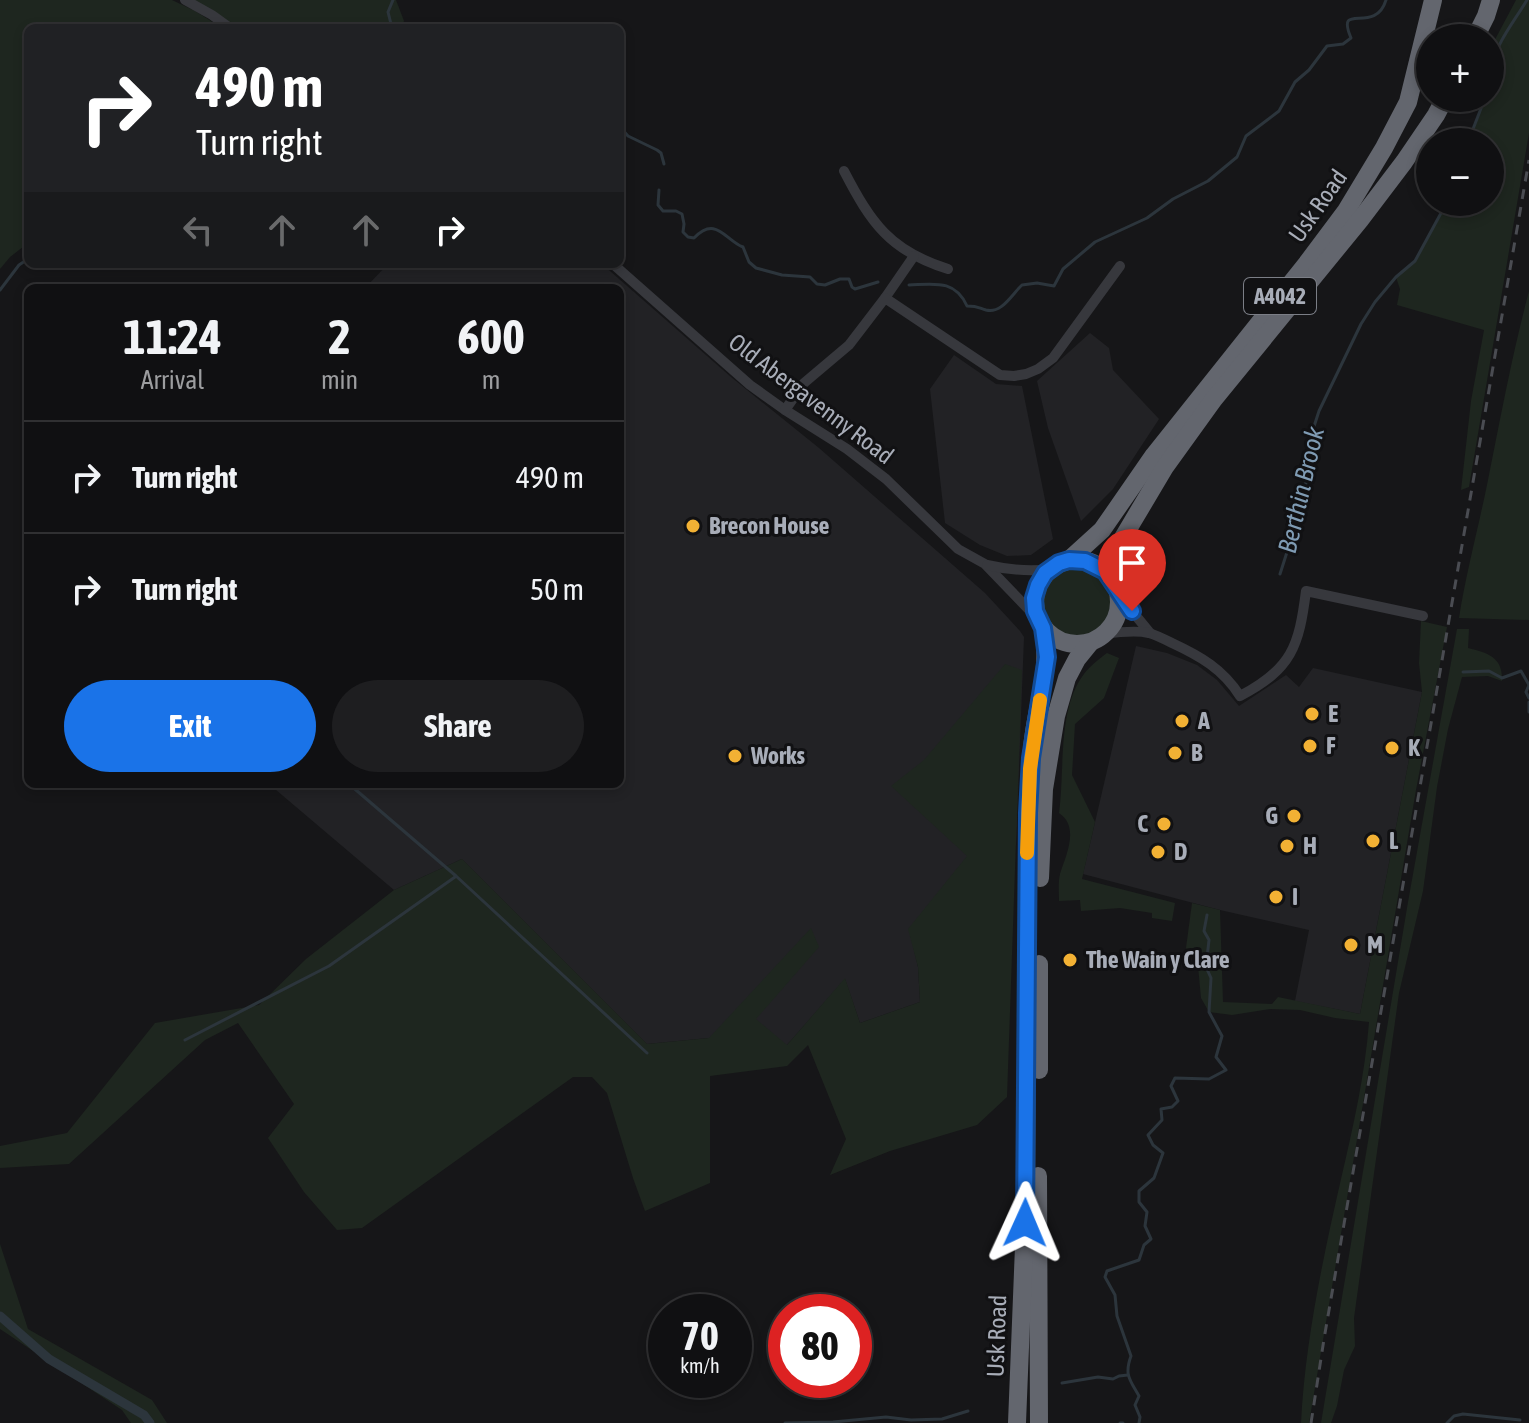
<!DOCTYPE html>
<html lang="en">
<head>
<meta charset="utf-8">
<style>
  :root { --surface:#101012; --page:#1e1e20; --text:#f1f3f6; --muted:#9c9d9f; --line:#303032; --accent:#1a73e8 }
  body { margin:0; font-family:"Asap Condensed",sans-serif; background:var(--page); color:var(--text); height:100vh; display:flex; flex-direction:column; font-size:30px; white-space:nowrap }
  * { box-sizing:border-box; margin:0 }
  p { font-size:26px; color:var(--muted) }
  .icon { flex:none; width:44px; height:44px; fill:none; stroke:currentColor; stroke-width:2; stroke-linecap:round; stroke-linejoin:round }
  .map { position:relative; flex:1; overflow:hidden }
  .side { position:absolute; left:24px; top:284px; width:600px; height:504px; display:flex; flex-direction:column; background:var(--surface); border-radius:12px; box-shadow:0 4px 12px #0003,0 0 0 2px var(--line) }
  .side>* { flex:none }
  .guide { position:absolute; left:24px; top:24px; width:600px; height:244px; border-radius:12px; box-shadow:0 4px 12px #0003,0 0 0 2px var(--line); background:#202124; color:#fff; overflow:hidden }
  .controls { position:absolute; left:1416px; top:24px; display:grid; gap:16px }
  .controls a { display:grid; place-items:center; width:88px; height:88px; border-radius:50%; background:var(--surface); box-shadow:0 4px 12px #0003,0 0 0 2px var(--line); font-size:40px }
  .speed { position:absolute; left:648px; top:1294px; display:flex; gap:16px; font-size:40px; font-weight:700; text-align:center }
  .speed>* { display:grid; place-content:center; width:104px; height:104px; border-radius:50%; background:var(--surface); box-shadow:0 4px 12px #0003,0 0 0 2px var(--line); line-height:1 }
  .speed small { font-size:20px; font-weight:400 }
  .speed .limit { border:12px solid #d22; background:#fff; color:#111 }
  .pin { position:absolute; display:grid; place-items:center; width:68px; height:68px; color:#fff; margin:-82px -34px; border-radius:50% 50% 50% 0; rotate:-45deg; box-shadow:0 0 8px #0007 }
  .pin .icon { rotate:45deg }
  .me { position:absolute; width:88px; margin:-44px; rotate:1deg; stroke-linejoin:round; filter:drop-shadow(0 0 6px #0008) }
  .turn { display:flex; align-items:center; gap:28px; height:168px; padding:0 40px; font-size:36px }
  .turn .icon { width:104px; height:104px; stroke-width:2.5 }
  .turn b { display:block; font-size:56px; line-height:68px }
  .lanes { display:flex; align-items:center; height:76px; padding:0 40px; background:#0003; justify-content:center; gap:40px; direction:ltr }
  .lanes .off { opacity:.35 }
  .eta { display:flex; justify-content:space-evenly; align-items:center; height:136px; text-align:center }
  .eta b { font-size:48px; font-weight:700; line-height:56px }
  .button { display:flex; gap:16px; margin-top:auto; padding:16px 40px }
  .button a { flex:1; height:92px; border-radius:48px; background:var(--accent); color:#fff; font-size:32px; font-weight:700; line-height:92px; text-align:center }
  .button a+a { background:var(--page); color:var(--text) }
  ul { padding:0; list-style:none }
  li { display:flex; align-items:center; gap:24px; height:112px; padding:0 40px; border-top:2px solid var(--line) }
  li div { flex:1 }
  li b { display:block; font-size:30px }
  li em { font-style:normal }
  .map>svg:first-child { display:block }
  .built { fill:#222225 }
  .green { fill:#1e261f }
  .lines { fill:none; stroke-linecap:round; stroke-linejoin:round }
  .stream { stroke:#2c353c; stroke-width:3 }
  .canal { stroke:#2c353c; stroke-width:9 }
  .street { stroke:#37383d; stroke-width:10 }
  .highway { stroke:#63666e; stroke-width:18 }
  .rail { stroke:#4a4c52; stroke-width:3; stroke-dasharray:10 8; stroke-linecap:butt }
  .route-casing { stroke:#114b97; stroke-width:20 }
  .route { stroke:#1a73e8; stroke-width:14 }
  .slow { stroke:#f59e0b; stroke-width:14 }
  .poi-dot { fill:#f2b134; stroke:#111113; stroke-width:3 }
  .labels { text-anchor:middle; stroke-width:6; stroke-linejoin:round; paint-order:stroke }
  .shield { fill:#111113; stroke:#7b7e86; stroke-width:2 }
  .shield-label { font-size:22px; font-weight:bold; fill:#a8adb8 }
  .street-label { font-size:24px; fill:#a8adb8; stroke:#111113 }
  .poi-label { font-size:24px; font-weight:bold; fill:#a8adb8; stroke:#111113; text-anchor:start }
  .water-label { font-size:26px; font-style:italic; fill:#7f9bb3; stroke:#111113 }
</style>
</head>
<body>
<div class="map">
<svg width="1529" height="1423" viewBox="0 0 1529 1423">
  <rect width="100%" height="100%" fill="#161618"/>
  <!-- built -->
  <g class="built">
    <path d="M388,264H602L731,377L819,448L985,593L1020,631L1024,637L1016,845L909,929L918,967L920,1002L860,1023L845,979L787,1045L709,1038L647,1044L462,859L394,890L269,784H620V288H365Z"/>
    <path d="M1090,333L1109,348L1113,370L1159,419L1113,489L1081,521L1048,428L1037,381Z"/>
    <path d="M954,355L996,384L1022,386L1053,539L1031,555L1007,556L980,545L945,523L930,389Z"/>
    <path d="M1136,646L1167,653L1197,665L1217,680L1239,706L1286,675L1299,687L1313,668L1422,692L1360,1014L1295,1001L1309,930L1220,910L1083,874Z"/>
  </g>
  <!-- green -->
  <g class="green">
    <path d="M0,0H172L195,11L222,28H28V243L10,257L0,269Z"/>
    <path d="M191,0H396L404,21L400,28H239Z"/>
    <path d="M1516,0H1529V133L1469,487L1461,490L1471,401L1484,330L1397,305L1400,289L1396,277L1414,262L1447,202H1490V142H1468L1483,101L1485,98H1490V49Z"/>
    <path d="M1529,291V620L1459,618C1466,573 1478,529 1487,485C1500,420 1512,355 1529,291Z"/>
    <circle cx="1077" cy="602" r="35"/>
    <path d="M1421,621L1447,627L1416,790L1309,1423H1301C1305,1342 1323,1258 1341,1179C1353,1127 1365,1075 1369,1022L1335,1018L1300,1010L1270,1009L1232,1015L1209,1012L1201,998L1198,966L1186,948L1192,903L1220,910L1223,1002L1272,1004L1278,997L1360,1014L1422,692L1419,663Z"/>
    <path d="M1457,629H1469L1468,648C1488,653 1503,657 1502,681L1488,676L1462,677L1448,729L1437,787L1423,891L1399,993L1354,1318L1355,1346L1344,1370L1337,1406L1331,1423H1321L1408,902Z"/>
    <path d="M1107,653L1119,658L1104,698L1075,724L1072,775L1095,822L1082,879L1175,903L1172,921L1152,918V913L1120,908L1081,911L1080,900L1059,901C1059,893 1058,882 1060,874C1066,855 1080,827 1059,813C1065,771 1057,709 1084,674C1090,666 1099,659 1107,653Z"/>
    <path d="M1005,664L1022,670L1007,1097L977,1125L890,1151L830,1175L846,1139L808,1045L787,1066L710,1076V1183L645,1211L633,1178L607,1093L592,1077H573L362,1228L337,1230L304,1192L268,1138L294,1104L238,1023L205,1040L69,1164L0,1168V1146L67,1133L155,1023L259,1005L306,959L394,890L462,859L647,1044L709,1038L811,928L819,947L756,1019L787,1045L845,978L860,1023L920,1002L918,967L908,929L967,856L891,786L924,760Z"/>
    <path d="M0,1244L28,1329L152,1400L167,1423H131L122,1410L0,1329Z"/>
  </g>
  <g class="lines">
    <!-- stream -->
    <g class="stream">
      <path d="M392,28L388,12L393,0"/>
      <path d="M1490,75C1494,45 1512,25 1527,0"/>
      <path d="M620,127L628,136L657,150L661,153L664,164"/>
      <path d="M1468,142L1485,98"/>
      <path d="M659,190L658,205L663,211H676L682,214L684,224L683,232L688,237L694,238C716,215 725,240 743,247L749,262L756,268L782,275L810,277L817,284L825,285L840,279H849L852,287L855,289L878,282"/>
      <path d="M909,285C934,284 955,279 967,306C977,306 977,307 986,310C1002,314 1012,294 1022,285L1037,283L1054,286L1063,269L1095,242L1147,218L1173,199L1208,181L1237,157L1246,136L1279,111L1295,82L1309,70L1327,46L1343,44L1351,38C1335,0 1375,36 1386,0"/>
      <path d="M0,290L19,265L28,259"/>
      <path d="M1280,574L1288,549L1293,543L1288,525L1294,508L1306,488L1305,464L1309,442L1319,411L1361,324L1375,302L1396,277L1415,261L1447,202"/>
      <path d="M1463,672L1489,671L1502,678L1521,671L1529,685"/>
      <path d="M1529,685L1526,692L1529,698"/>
      <path d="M1529,702V712"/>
      <path d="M349,784L456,876L647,1053"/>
      <path d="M185,1040L329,966L455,877"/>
      <path d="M1062,1383L1098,1377L1113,1379L1119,1376L1128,1375"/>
      <path d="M785,1423L833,1422L886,1417L911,1420L942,1419L968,1411"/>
      <path d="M1120,1423H1123"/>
      <path d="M1139,1423L1140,1417L1135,1405L1139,1396C1130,1380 1124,1375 1131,1356L1117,1316L1115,1295L1105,1277L1107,1271L1139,1260L1144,1245L1151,1239L1145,1226L1147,1212L1139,1202V1191L1154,1178L1163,1153L1153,1145L1148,1135L1162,1120L1161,1109L1172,1107L1178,1101L1171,1086L1175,1078L1209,1079L1226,1070L1216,1057L1222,1036L1209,1012L1211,978L1206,967L1209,940L1204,931L1207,915"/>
      <path d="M1447,1423L1454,1416L1463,1414L1520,1420"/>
    </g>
    <!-- canal -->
    <path class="canal" d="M0,1316L49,1359L144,1415L150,1423"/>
    <!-- street -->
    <g class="street">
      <path d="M185,0L212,15L230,28"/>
      <path d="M844,171C871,223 890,251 948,269"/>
      <path d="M613,264L750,385L785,410L847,449L886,479L958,549L985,564L1037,618"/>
      <path d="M885,298L914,256"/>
      <path d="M785,410L804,383L849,345L885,298L1000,375L1014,376L1026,374L1038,369L1053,358L1120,266"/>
      <path d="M987,565C1009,570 1028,572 1051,569"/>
      <path d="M1117,590L1132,611L1150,633"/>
      <path d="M1105,634C1119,632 1135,630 1149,633C1156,635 1164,639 1172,643C1200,656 1223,669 1240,696C1292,669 1299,646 1306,591L1423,616"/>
    </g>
    <!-- highway -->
    <g class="highway">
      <path d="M1475,38L1486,16L1491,0"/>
      <circle cx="1077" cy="602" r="42"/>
      <path d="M1069,560L1102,530L1154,455L1307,263L1346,211L1384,148L1408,102L1433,0"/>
      <path d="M1114,583L1121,541L1165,467L1214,399L1360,220L1404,162L1436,115L1445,98"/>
      <path d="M1040,878L1044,789L1056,716L1067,678L1077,659L1090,643"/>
      <path d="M1039,1070V964"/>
      <path d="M1038,1176L1039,1423"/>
      <path d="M1017,1423L1026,1196L1028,813C1029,786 1030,759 1034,732C1040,694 1050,667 1043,628"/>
    </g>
    <!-- rail -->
    <path class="rail" d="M1311,1423L1324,1339L1529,160"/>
  </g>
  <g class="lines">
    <defs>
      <path id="route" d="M1025,1223L1028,813L1031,758L1047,657L1043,628L1035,611L1034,598L1038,585L1045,573L1059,563L1069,560L1085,561L1105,571L1132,611"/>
    </defs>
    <!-- route casing -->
    <use href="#route" class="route-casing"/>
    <!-- route -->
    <use href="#route" class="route"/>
    <!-- slow -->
    <path class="slow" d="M1027,853L1030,769L1040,700"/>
  </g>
  <!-- markers -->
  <g class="poi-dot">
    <circle cx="693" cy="526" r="8"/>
    <circle cx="1312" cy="714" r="8"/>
    <circle cx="1182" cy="721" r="8"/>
    <circle cx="1310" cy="746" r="8"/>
    <circle cx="1392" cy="748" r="8"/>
    <circle cx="1175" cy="753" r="8"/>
    <circle cx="735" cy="756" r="8"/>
    <circle cx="1294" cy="816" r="8"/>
    <circle cx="1164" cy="824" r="8"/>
    <circle cx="1373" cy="841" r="8"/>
    <circle cx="1287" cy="846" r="8"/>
    <circle cx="1158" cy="852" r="8"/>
    <circle cx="1276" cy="897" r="8"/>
    <circle cx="1351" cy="945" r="8"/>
    <circle cx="1070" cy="960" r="8"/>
  </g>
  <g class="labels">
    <!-- shield labels -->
    <rect class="shield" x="1244" y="278" width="72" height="36" rx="6"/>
    <g class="shield-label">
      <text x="1280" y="304">A4042</text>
    </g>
    <!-- street labels -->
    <g class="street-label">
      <text transform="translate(1318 206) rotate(-55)" y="8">Usk Road</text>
      <text transform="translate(811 399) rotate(37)" y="8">Old Abergavenny Road</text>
      <text transform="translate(997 1336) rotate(-88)" y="8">Usk Road</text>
    </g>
    <!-- poi labels -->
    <g class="poi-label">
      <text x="709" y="534">Brecon House</text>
      <text x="1328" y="722">E</text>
      <text x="1198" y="729">A</text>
      <text x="1326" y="754">F</text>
      <text x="1408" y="756">K</text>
      <text x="1191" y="761">B</text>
      <text x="751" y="764">Works</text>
      <text x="1278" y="824" text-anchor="end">G</text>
      <text x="1148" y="832" text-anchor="end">C</text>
      <text x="1389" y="849">L</text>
      <text x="1303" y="854">H</text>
      <text x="1174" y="860">D</text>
      <text x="1292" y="905">I</text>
      <text x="1367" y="953">M</text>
      <text x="1086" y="968">The Wain y Clare</text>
    </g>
    <!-- water labels -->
    <g class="water-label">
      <text transform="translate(1301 490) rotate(-77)" y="9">Berthin Brook</text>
    </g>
  </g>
</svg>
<div class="controls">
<a>+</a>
<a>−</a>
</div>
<div class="speed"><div>70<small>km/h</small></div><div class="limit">80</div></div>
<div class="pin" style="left:1132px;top:611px;background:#d93025"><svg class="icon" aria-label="arrive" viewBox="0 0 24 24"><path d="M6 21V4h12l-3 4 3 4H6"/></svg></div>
<svg class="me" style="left:1025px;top:1223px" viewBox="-20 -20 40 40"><path d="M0-17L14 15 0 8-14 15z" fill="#1a73e8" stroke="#fff" stroke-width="4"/></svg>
<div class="guide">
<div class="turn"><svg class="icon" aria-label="right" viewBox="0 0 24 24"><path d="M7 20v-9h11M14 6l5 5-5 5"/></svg><div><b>490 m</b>Turn right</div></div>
<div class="lanes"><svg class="icon off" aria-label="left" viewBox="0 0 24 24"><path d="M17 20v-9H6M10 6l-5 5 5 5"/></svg><svg class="icon off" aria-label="ahead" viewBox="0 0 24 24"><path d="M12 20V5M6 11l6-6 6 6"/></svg><svg class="icon off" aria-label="ahead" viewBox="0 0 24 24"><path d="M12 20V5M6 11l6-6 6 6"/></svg><svg class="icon" aria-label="right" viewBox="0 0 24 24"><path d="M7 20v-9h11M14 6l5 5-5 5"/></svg></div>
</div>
<section class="side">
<div class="eta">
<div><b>11:24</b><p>Arrival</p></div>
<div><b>2</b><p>min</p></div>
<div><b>600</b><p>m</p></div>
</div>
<ul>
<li><svg class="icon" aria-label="right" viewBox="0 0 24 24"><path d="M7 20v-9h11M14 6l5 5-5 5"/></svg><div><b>Turn right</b></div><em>490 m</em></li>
<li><svg class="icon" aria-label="right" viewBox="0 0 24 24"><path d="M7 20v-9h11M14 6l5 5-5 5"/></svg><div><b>Turn right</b></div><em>50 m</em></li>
</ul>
<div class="button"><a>Exit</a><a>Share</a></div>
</section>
</div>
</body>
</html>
